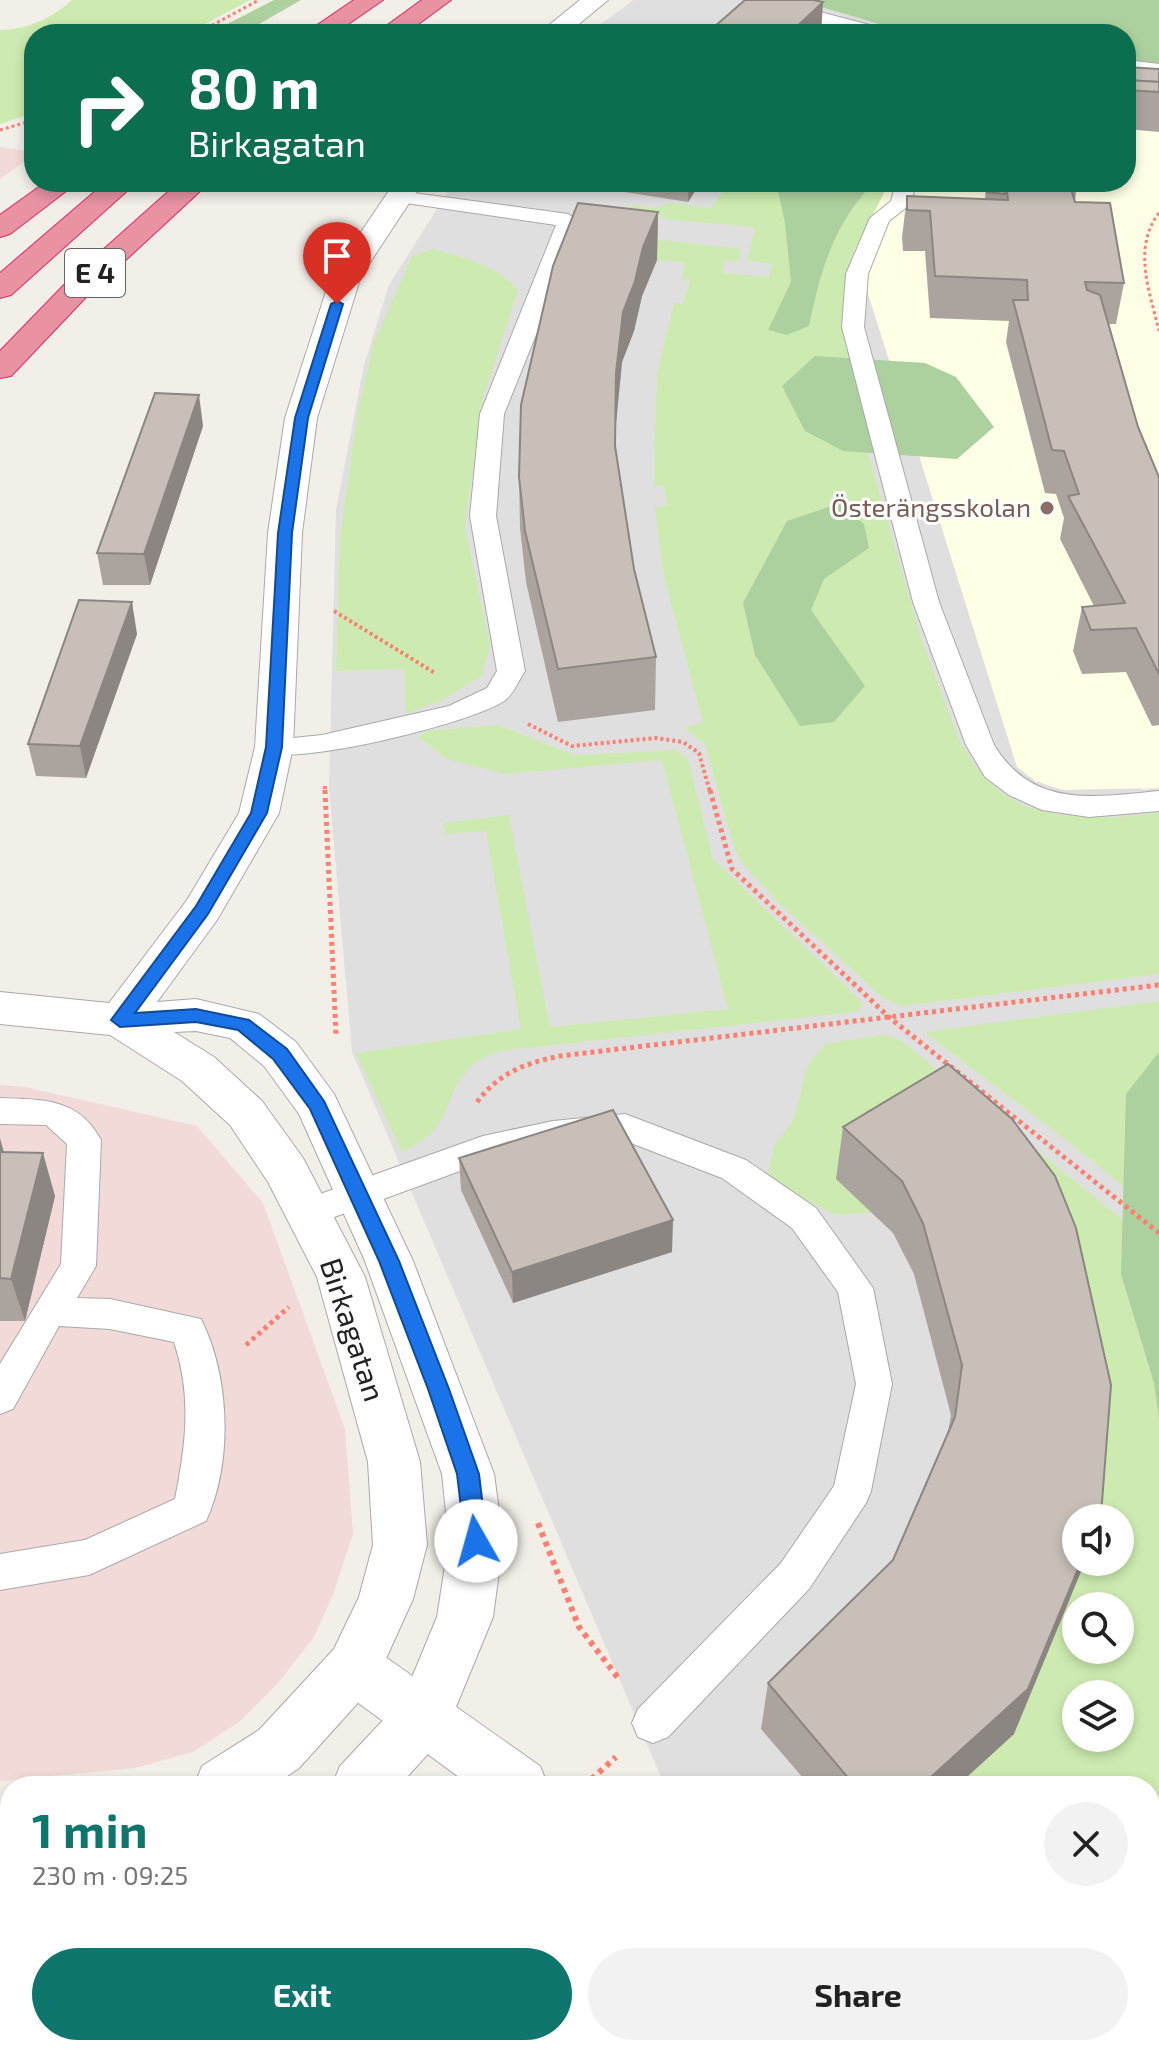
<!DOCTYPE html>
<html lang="en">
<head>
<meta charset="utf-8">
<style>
  :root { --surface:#fff; --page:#f2f2f2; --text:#222; --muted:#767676; --accent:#0f766e }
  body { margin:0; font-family:"Exo 2",sans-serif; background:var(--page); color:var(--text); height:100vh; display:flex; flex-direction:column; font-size:30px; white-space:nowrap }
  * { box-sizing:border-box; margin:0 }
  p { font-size:26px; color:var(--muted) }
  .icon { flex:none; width:44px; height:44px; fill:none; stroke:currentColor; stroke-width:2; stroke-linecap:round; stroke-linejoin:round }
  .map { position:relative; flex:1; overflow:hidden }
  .sheet { position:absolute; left:0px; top:1776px; width:1160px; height:280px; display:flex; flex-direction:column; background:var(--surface); border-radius:32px 32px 0 0; box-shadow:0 4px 12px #0003 }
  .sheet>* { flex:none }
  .top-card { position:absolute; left:24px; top:24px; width:1112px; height:168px; border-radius:32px; box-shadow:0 4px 12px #0003; background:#0b6e4f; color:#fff; overflow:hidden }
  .tools { position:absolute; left:1062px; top:1504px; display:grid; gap:16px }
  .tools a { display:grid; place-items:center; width:72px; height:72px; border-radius:50%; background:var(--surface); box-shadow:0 4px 12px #0003; font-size:40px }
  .pin { position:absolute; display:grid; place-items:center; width:68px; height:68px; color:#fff; margin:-82px -34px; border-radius:50% 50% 50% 0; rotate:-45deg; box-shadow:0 0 8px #0007 }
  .pin .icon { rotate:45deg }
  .me { position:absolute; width:88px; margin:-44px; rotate:353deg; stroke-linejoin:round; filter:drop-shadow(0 0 6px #0008) }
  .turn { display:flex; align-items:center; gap:28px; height:168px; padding:0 32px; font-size:36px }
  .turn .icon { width:104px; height:104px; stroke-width:2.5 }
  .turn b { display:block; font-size:56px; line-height:68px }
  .round { display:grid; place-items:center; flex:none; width:84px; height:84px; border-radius:42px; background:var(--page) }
  .headline { display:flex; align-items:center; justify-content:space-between; height:136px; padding:0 32px }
  h1 { font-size:48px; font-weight:700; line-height:60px; color:var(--accent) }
  .action { display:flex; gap:16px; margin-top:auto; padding:16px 32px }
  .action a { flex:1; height:92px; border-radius:48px; background:var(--accent); color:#fff; font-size:32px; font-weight:700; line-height:92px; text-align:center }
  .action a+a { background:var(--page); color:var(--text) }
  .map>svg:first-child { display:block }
  .residential { fill:#e0dfdf; fill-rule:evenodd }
  .commercial { fill:#f2dad9 }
  .education { fill:#ffffe5 }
  .grass { fill:#cdebb0; fill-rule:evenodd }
  .forest { fill:#add19e }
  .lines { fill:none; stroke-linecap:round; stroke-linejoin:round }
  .service-casing { stroke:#a9a9a9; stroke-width:2 }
  .minor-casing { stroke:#a9a9a9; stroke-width:2 }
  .tertiary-casing { stroke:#a9a9a9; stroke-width:2 }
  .motorway-casing { stroke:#dc2a67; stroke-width:2 }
  .path-far3 { stroke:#fa8072; stroke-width:3; stroke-dasharray:3 3; stroke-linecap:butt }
  .path-far2 { stroke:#fa8072; stroke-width:4; stroke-dasharray:3 3; stroke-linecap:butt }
  .path-far1 { stroke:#fa8072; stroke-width:5; stroke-dasharray:4 4; stroke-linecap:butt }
  .path { stroke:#fa8072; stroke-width:6; stroke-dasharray:5 5; stroke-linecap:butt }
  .service { fill:#fff; fill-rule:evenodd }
  .minor { fill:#fff; fill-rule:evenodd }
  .tertiary { fill:#fff; fill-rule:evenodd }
  .motorway { fill:#e892a2; fill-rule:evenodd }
  .wall { fill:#aba49e }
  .shaded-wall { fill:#8b8681 }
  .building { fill:#c7bfb8; stroke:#8b8681; stroke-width:2 }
  .route { fill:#1a73e8; stroke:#114b97; stroke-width:2 }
  .education-dot { fill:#8d6e63; stroke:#fff; stroke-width:3 }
  .labels { text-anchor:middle; stroke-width:6; stroke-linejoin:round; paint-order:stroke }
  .far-education-label { font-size:26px; fill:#785e54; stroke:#fff; text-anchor:end }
  .shield { fill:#fff; stroke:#646464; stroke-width:2 }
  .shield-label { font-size:28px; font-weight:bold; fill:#222 }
  .street-label { font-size:30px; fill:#222; stroke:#fff }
</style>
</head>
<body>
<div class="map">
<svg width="1159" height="2056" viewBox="0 0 1159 2056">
  <rect width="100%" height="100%" fill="#f2efe9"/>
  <!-- residential -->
  <g class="residential">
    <path d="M634,0H797L913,34H587Z"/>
    <path d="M454,182H885L854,249L1142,790L1159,788V2056H847L841,2046H1150V1786H665L352,1052L329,787L336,510L364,365L389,285ZM1076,1518H1120V1562H1076ZM1076,1606H1120V1650H1076ZM1076,1694H1120V1738H1076Z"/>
  </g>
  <!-- commercial -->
  <g class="commercial">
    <path d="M0,147L34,152V155L0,179Z"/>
    <path d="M0,1085L25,1087L197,1126L263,1203L345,1429L353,1534L333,1595L314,1637L277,1684L239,1722L193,1752L135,1768L0,1781Z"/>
    <path d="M289,2046H603L610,2056H272Z"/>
  </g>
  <!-- education -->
  <path class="education" d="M1126,63L1159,67V788L1063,790L1035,781L1017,767L854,249L885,182H1126Z"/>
  <!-- grass -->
  <g class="grass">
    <path d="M72,0H250L186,34H34V113L0,124V30C27,30 52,18 72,0Z"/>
    <path d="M729,182H884V193L851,257L844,291L859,422L922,641L960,742L978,770L1001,793L1025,806L1061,815L1110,818L1159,813V974L902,1006L883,998L776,900L743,864L734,848L705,744L684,728L703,723L663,572L655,507L667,506L664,486H654L657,374L674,303L683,304L690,280L681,279L686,263L619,256L632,237L741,249L738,262L725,260L722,273L769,277L772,264L747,261L755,227L671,220L628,207L633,205L655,208L671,203L711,208Z"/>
    <path d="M432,249C460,256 500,266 518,290L482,401L465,526L490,646L481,676L443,700L406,714L404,669L336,671L340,538L357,416L373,345L412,256Z"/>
    <path d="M498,725L575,755L676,750L688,759L713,859L858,998L863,1006L855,1012L499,1051C490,1056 478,1059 471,1066C439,1102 455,1128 402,1152L356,1053L521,1029L486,831L445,834L443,823L509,815L550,1027L728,1009L662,760L505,774L447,759L419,738L425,731Z"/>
    <path d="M1159,1001V1216L1074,1146L924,1032Z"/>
    <path d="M882,1035L899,1039L1159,1249V2056H1094L1085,2046H1150V1786H957L1014,1734L1085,1562H1120V1518H1088L1062,1279L836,1178L872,1213L835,1215L786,1189L768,1174L774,1146L794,1119L807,1067L825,1044ZM1076,1606H1120V1650H1076ZM1076,1694H1120V1738H1076Z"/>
  </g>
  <!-- forest -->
  <g class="forest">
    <path d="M274,0H301L242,34H208Z"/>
    <path d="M797,0H1159V67L1126,63V34H913Z"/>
    <path d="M776,182H866L867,190C831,231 820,274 809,326L787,335L768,330L791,282L785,223Z"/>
    <path d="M815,356L925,363L956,377L994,427L957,459L843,451L805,431L782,386Z"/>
    <path d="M840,503L864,524L869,548L824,579L811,610L865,686L834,722L800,726L755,655L743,603L787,521Z"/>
    <path d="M1159,1052V1419L1154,1383L1121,1274L1126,1094Z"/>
  </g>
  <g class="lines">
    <defs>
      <g id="service">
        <path d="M744,0H774L889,30L891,34H861L747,4Z"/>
        <path d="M1126,60L1159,64V76L1126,72Z"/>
        <path d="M896,182H916L911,204L889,221L868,274L864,327L939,602L994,745C1033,809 1095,797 1159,791V811L1089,817L1042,810L1009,795L985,777L966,745L913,602L842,327L846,274L870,218L891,201Z"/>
        <path d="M399,191L568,214L578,220L569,253L504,414L496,516L525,671C519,680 513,695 504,701C469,724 303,764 264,753L260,747L264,741L322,735L449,706L487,688L497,671L470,516L480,414L556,225L392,201L389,197Z"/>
        <path d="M0,1098C42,1100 78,1097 101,1140L96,1266L77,1298L110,1299L201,1319C230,1377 233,1462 206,1521L89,1575L0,1590V1554L85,1540L175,1499C186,1444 192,1396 174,1342L110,1329L59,1326L13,1409L0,1414V1364L61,1264L67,1144L46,1125L0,1124Z"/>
        <path d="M625,1114L746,1160L816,1208L873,1288L892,1384L871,1491L866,1503L809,1589L668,1737L653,1743L638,1737L632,1723L638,1709L781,1563L834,1486L856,1384L838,1292L792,1228L722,1178L623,1140L553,1147L487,1161L307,1227L295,1223L290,1213L295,1203L483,1136L553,1121Z"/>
        <path d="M942,2046H991L995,2056H946Z"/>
      </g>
      <g id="minor">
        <path d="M354,1641L374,1649L540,1766L548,1786H471L334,1685L326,1667L334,1649Z"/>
        <path d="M0,1995L10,1999V2046H35L37,2056H0Z"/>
        <path d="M714,2046H780L785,2056H719Z"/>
      </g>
      <g id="tertiary">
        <path d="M580,0H608L567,34H538Z"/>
        <path d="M395,182H423L361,276L317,418L302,533L293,747L279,813L217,920L157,1002L196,999L259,1014L296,1042L334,1094L413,1261L494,1474L503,1541L493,1617L444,1736L399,1786H332L340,1766L403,1699L437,1617L449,1541L442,1474L365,1261L299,1114L264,1066L230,1038L196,1031L174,1032L214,1057L262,1101L303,1158L365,1277L420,1462L427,1545L413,1599L374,1685L299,1768L273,1786H194L202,1766L259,1730L334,1649L359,1597L373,1545L368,1462L317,1277L268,1182L230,1125L182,1081L110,1035L0,1024V992L109,1003L187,900L239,813L255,747L268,533L285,418L331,276Z"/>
        <path d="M10,1808V1866L0,1867V1809Z"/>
        <rect x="0" y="1902" width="10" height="60"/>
      </g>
      <g id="motorway">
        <path d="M354,0H383L334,34H304Z"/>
        <path d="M422,0H451L405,34H375Z"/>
        <path d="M46,182H78L10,234L0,237V215Z"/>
        <path d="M106,182H137L11,295L0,298V273Z"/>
        <path d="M179,182H210L89,294L11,376L0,378V351L67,282Z"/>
      </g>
    </defs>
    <!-- service casing -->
    <use href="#service" class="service-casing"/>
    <!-- minor casing -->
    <use href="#minor" class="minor-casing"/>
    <!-- tertiary casing -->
    <use href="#tertiary" class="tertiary-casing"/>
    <!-- motorway casing -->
    <use href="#motorway" class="motorway-casing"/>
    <!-- path-far3 -->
    <g class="path-far3">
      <path d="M196,34L259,0"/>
      <path d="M0,130L34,120"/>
      <path d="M1159,213C1132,248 1150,292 1159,331"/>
    </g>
    <!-- path-far2 -->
    <g class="path-far2">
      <path d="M334,611L435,673"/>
      <path d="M528,724L572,746L656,738L683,742L699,753L710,792"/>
      <path d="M325,786V792"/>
    </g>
    <!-- path-far1 -->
    <g class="path-far1">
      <path d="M325,790L336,1035"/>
      <path d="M710,790L732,869L890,1018L1159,1233"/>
      <path d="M477,1102C499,1073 525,1063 560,1056L1159,985"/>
      <path d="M246,1345L289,1307"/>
    </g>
    <!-- path -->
    <g class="path">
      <path d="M538,1523L579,1627L619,1679"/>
      <path d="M584,1786L616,1757"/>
      <path d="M637,2046L644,2056"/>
      <path d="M202,2056L229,2046"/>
    </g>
    <!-- service -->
    <use href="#service" class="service"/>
    <!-- minor -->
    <use href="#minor" class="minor"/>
    <!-- tertiary -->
    <use href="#tertiary" class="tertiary"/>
    <!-- motorway -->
    <use href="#motorway" class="motorway"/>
  </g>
  <!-- wall -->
  <g class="wall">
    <path d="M1126,67L1159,69V132L1126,129Z"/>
    <path d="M612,182H701L688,202L612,190Z"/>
    <path d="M986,182H1077L1075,202L1124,283L1116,324H1109L1138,427L1159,477V725L1152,726L1126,672L1082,674L1073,651L1082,607L1094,606L1060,539L1064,518L1056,494L1045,493L1006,342L1009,321L930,318L925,251H903L902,237L907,196L985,199Z"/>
    <path d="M658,212L657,260L642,296L634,331L622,362L616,423L615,447L634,569L656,657L655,710L558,722L526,582L520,528L519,477Z"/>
    <path d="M203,426L150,585H103L97,553Z"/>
    <path d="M137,634L86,778L36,776L28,744Z"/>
    <path d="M948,1064L1014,1734L957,1786H810L761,1729L768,1683L893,1560L948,1432L951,1415L914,1274L893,1233L836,1179L843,1127Z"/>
    <path d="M0,1138L4,1152L55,1196L25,1321H0Z"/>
    <path d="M459,1158L672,1252L513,1303L461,1190Z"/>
    <path d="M289,2046H523L528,2056H292Z"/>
  </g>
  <!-- shaded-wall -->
  <g class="shaded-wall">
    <path d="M823,2L821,34H789Z"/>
    <path d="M689,182H701L688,202Z"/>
    <path d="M658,212L657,260L642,296L634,331L622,362L616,423V373L623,312L643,247Z"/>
    <path d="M199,395L203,426L150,585L144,554Z"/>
    <path d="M132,602L137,634L86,778L80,746Z"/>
    <path d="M0,1139L4,1154L0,1170Z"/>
    <path d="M43,1153L55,1196L25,1321L11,1279Z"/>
    <path d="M673,1220L672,1252L513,1303L512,1272Z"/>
    <path d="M1081,1562H1085L1014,1734L957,1786H921Z"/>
  </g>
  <!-- building -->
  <g class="building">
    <path d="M745,0H813L823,2L789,34H706Z"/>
    <path d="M1126,67L1159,69V82L1126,80Z"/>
    <path d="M1126,80L1159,82V92L1126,90Z"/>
    <path d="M988,182H1042V185L1006,183L1005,194L987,192Z"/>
    <path d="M1043,182H1077V189H1071L1075,202L1110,203L1124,283L1085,282L1087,290L1100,295L1138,427L1159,477V674L1136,628L1091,630L1082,607L1125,603L1068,496L1079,494L1064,451L1052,450L1013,300H1028L1027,280L935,276L930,211L907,210V196L1008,200L1006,183L1043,186Z"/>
    <path d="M578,203L658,212L643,247L635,281L623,312L616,373L615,446L634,569L656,657L558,669L525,531L519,477L521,405L553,266Z"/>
    <path d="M155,393L199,395L144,554L97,553Z"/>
    <path d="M79,600L132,602L80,746L28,744Z"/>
    <path d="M948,1064L1012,1119L1055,1176L1076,1228L1111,1385L1101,1515L1099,1518H1076V1562H1081L1028,1689L921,1786H855L768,1683L893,1560L955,1417L962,1365L923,1223L902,1181L843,1127Z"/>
    <path d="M613,1110L673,1220L512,1272L459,1158Z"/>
    <path d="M0,1152L43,1153L11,1279L0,1278Z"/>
    <path d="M291,2046H523L528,2056H295Z"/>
  </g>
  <!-- route -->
  <path class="route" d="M337,301L343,304L308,418L292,533L282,747L267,813L208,914L135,1013L196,1009L249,1020L287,1049L324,1101L399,1261L449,1389L479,1474L487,1541L484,1548L476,1551L468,1548L465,1541L457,1474L428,1389L379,1261L310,1109L273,1059L238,1030L196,1022L120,1027L111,1020L196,906L251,813L266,747L278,533L295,418L331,304Z"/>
  <!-- markers -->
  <circle class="education-dot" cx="1047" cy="508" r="8"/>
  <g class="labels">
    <!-- far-education labels -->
    <g class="far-education-label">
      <text x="1031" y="517">Österängsskolan</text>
    </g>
    <!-- shield labels -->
    <rect class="shield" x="65" y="249" width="60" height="48" rx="6"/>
    <g class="shield-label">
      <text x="95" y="283">E 4</text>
    </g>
    <!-- street labels -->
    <g class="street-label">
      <text transform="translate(352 1330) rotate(72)" y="10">Birkagatan</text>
    </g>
  </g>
</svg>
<div class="tools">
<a><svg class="icon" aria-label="sound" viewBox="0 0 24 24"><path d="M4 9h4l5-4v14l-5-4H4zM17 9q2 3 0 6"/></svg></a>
<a><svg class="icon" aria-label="search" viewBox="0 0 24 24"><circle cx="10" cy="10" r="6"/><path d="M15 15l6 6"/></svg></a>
<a><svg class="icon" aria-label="layers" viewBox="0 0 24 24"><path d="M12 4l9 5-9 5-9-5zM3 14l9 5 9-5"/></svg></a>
</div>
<div class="pin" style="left:337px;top:304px;background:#d93025"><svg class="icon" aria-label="arrive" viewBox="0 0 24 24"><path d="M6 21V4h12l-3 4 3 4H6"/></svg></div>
<svg class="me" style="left:476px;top:1541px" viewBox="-20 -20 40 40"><circle r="19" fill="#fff"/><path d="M0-13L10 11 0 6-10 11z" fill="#1a73e8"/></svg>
<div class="top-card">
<div class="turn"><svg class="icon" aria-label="right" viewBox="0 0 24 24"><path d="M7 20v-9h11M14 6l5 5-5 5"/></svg><div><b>80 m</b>Birkagatan</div></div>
</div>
<section class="sheet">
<div class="headline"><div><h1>1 min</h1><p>230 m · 09:25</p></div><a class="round"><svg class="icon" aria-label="close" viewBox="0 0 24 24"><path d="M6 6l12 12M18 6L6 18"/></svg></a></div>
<div class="action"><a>Exit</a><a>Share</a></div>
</section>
</div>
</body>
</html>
